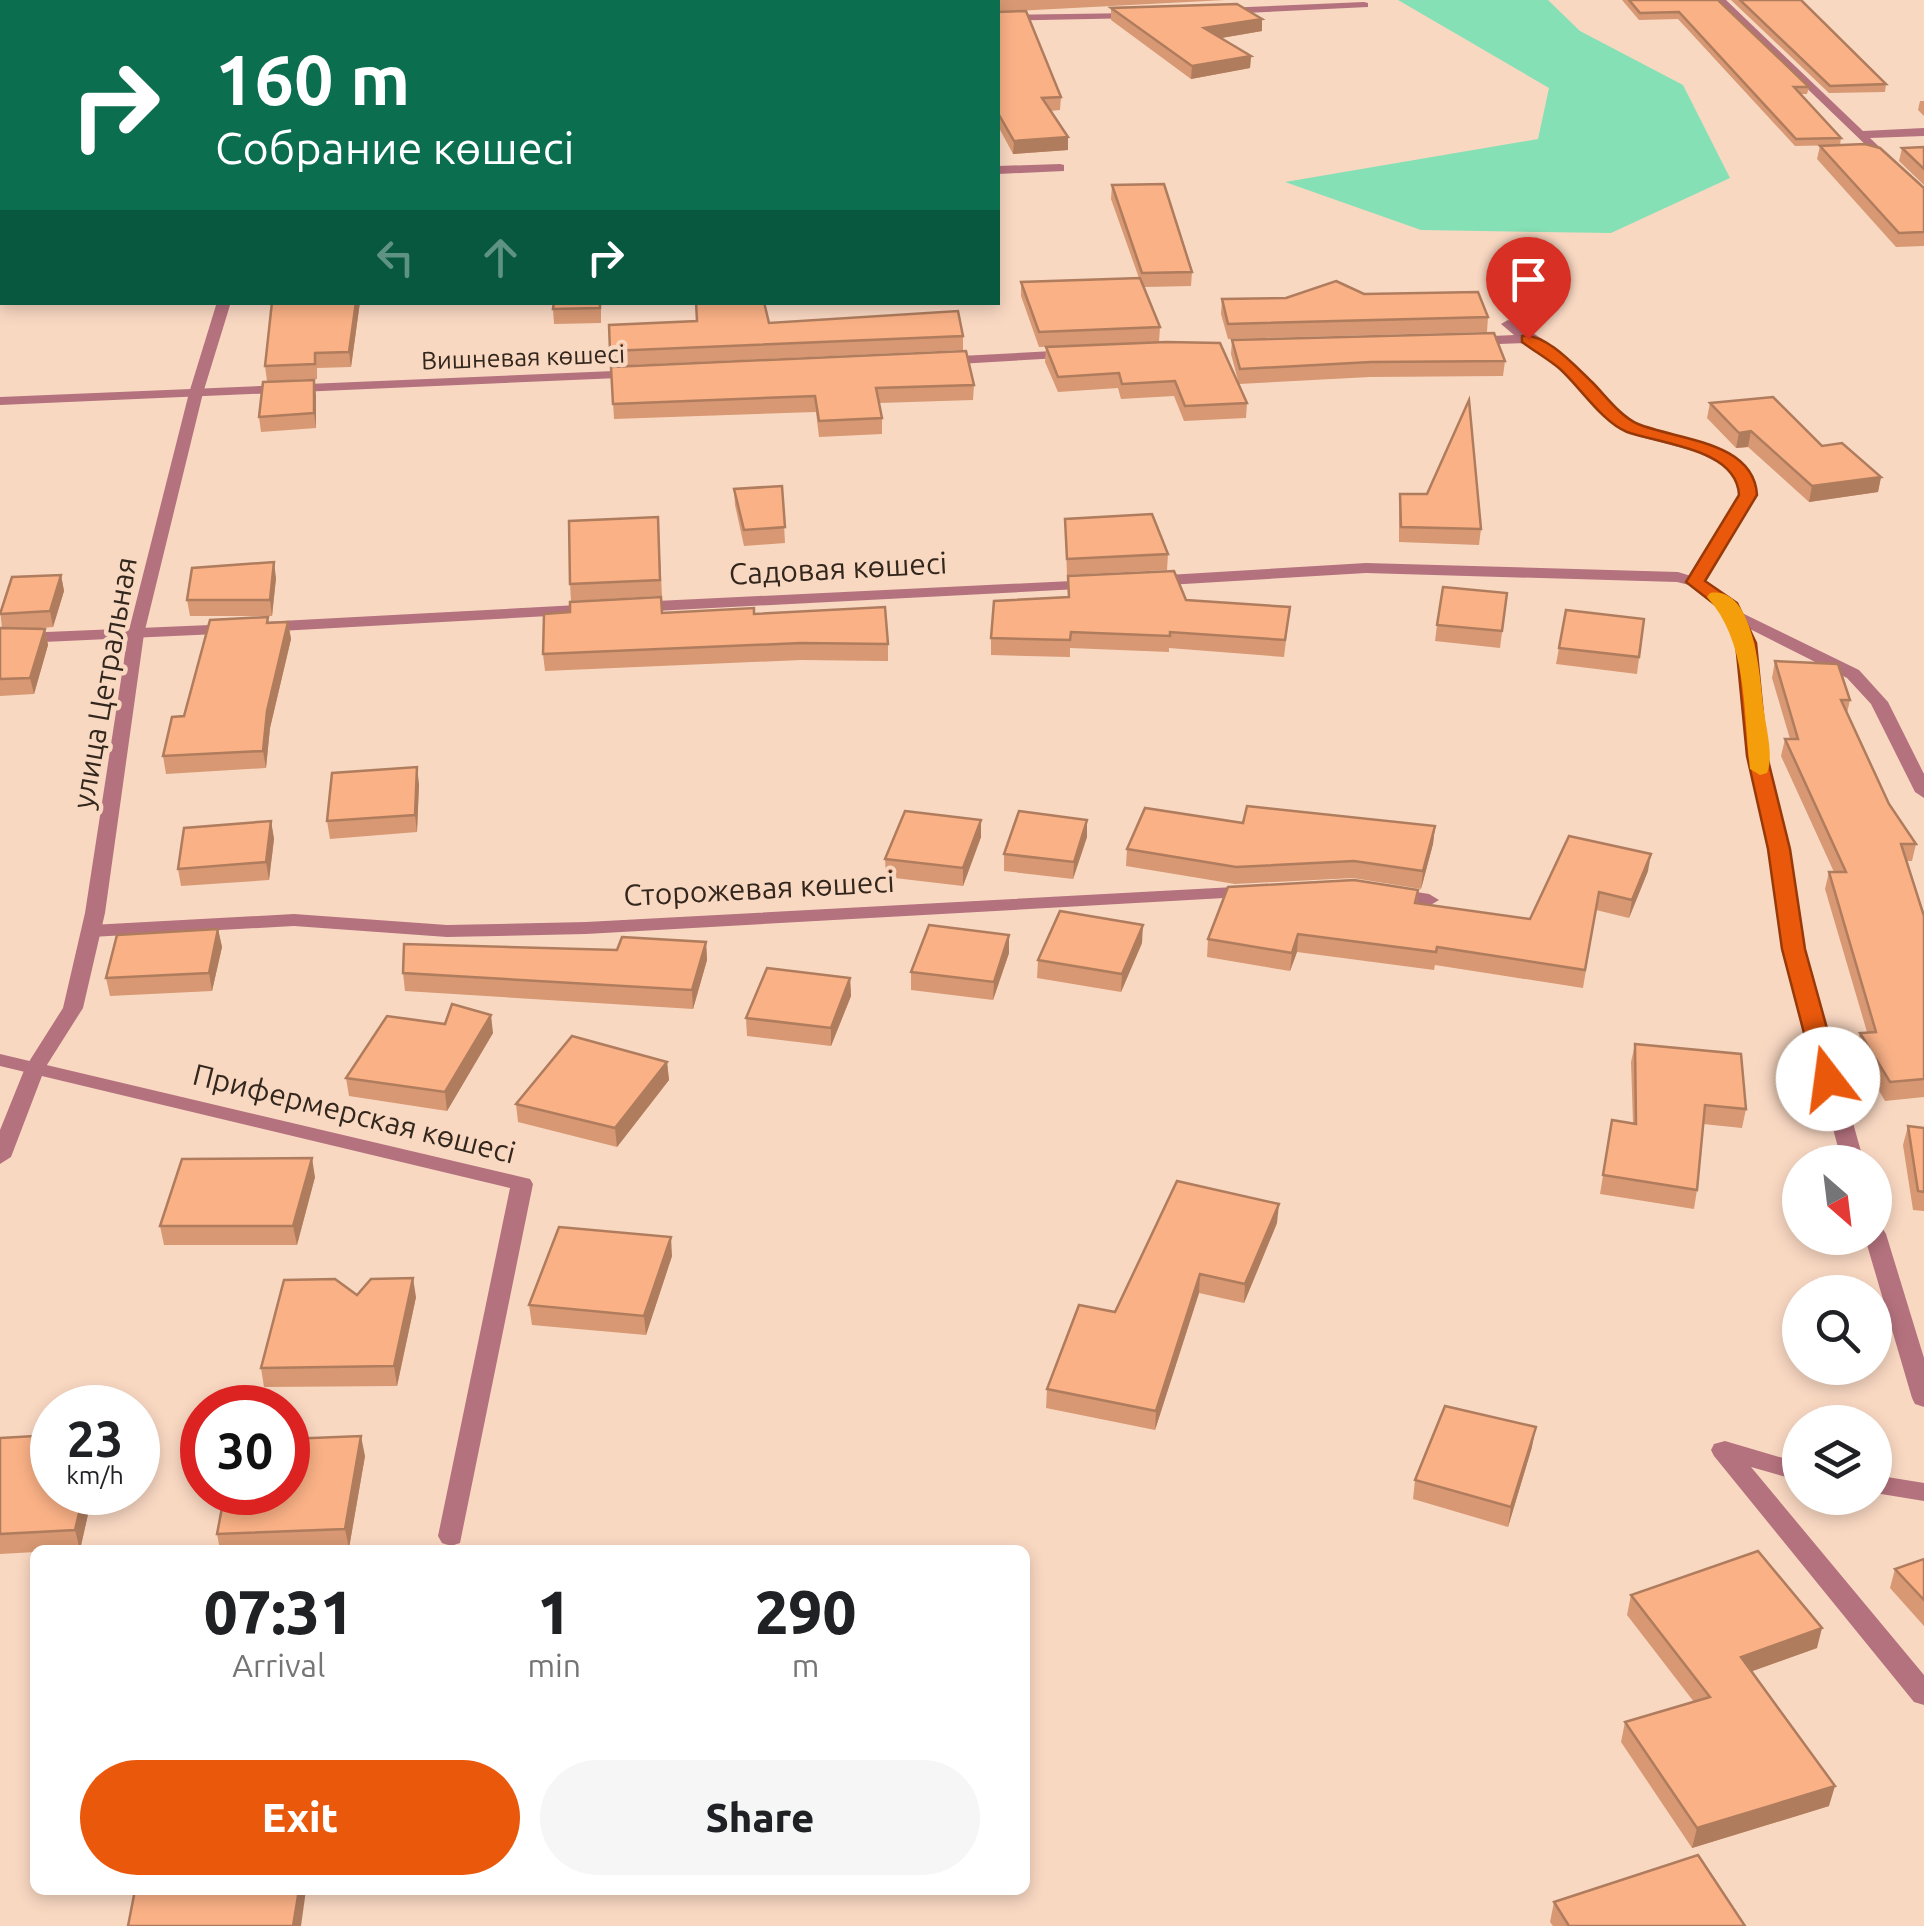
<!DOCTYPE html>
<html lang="en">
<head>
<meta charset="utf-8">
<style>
  :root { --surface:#fff; --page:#f6f6f6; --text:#202124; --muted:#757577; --accent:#ea580c }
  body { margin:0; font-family:Ubuntu,sans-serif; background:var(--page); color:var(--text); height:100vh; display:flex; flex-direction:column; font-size:38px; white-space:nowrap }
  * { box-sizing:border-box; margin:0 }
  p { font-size:32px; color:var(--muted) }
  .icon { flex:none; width:55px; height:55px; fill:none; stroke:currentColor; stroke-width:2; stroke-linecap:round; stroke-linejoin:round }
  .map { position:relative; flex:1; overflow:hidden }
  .details { position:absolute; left:30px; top:1545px; width:1000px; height:350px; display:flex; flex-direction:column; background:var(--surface); border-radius:15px; box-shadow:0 5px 15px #0003 }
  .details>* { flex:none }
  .top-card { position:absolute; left:0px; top:0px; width:1000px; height:305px; box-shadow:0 5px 15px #0003; background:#0b6e4f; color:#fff; overflow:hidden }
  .needle { width:65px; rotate:152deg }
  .fabs { position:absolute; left:1782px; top:1145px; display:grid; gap:20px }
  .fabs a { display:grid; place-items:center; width:110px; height:110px; border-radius:50%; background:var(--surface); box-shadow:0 5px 15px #0003; font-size:50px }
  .speed { position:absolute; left:30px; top:1385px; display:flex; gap:20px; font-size:50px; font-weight:700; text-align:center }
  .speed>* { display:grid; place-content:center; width:130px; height:130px; border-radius:50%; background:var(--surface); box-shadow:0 5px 15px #0003; line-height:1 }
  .speed small { font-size:25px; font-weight:400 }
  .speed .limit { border:15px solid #d22; background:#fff; color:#111 }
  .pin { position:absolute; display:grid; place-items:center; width:85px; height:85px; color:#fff; margin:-102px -42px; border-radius:50% 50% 50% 0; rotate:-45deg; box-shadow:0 0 10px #0007 }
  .pin .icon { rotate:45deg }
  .me { position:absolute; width:110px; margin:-55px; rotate:345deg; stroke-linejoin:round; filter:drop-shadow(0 0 8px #0008) }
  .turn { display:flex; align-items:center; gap:35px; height:210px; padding:0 50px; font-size:45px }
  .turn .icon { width:130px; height:130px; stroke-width:2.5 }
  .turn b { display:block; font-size:70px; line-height:85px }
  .lanes { display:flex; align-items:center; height:95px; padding:0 50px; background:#0003; justify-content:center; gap:50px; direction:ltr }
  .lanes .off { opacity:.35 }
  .eta { display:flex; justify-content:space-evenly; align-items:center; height:170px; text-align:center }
  .eta b { font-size:60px; font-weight:800; line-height:70px }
  .primary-button { display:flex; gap:20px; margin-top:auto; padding:20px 50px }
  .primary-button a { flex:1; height:115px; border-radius:60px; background:var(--accent); color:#fff; font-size:40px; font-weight:800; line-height:115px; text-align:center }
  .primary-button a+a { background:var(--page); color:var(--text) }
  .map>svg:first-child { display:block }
  .green { fill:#86e0b5 }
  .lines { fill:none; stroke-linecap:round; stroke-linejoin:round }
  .minor { fill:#b4727e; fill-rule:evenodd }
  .tertiary { fill:#b4727e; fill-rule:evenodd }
  .wall { fill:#d79873 }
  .shaded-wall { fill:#af7c5e }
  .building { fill:#fab186; stroke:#af7c5e; stroke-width:2.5 }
  .route { fill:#ea580c; stroke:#983908; stroke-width:2.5 }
  .slow { fill:#f59e0b }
  .labels { text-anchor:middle; stroke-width:9; stroke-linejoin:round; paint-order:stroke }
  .far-street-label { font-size:25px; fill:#32261d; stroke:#f9d8c2 }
  .street-label { font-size:30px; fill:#32261d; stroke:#f9d8c2 }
</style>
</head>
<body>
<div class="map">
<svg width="1924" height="1926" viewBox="0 0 1924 1926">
  <rect width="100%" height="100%" fill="#f9d8c2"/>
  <!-- green -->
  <path class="green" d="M1398,0H1548L1580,31L1683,85L1730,178L1611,233L1421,230L1285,182L1538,139L1549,88Z"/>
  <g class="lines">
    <!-- minor -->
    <g class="minor">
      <path d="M1715,0H1726L1863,131L1924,128V136L1870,138L1924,190V201Z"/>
      <path d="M1364,2L1368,3V7L1224,14L1219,11L1224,8Z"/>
      <path d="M1135,13L1139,14V18L998,21V15Z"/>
      <path d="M1060,164L1064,165V171L998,174V166Z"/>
      <rect x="0" y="206" width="2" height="8"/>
      <path d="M1508,320C1536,331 1569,358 1590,380C1604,395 1617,414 1635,423C1681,446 1740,435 1756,495L1704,581L1736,603L1740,612L1859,670L1888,702L1924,774V798L1915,792L1871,704L1847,678L1748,628L1754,643L1766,756L1788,849L1804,949L1864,1162H1842L1784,949L1770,849L1748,756L1738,643L1723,610L1689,585L1677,582L1366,573L1151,586L1143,581L1151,576L1366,563L1678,572L1691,576L1740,495L1736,478L1728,468L1697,452L1641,437L1618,426L1570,377L1526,343L1471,345L1464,341L1471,337L1514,335L1501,324Z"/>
      <path d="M1072,350L1079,354L1077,357L941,365L934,361L941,357Z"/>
      <path d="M637,370L644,374L642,377L0,405V397Z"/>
      <path d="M1092,580L1100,585L1098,588L636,612L628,607L636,602Z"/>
      <path d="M597,604L605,609L603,613L262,632L254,627L262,622Z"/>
      <path d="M233,624L241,629L239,633L0,644V634Z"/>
      <path d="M1253,886L1260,888L1263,892L1260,896L586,934L447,937L294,926L91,937L81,931L91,925L294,914L447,925L586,922Z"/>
      <path d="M1391,888L1429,894L1439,900L1429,906L1384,898L1381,894L1384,890Z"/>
      <path d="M0,1054L530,1179L533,1184L460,1543L451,1546L442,1543L438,1536L510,1188L0,1066Z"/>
      <path d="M1875,1227L1883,1229L1886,1234L1924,1358V1407L1915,1404L1912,1398L1865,1238H1875Z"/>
      <path d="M1725,1441L1800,1463V1481L1751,1467L1924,1675V1705L1914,1702L1714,1456L1711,1450L1714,1444Z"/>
      <path d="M1875,1475L1924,1483V1501L1875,1493Z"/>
    </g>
    <!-- tertiary -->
    <path class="tertiary" d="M217,302H231L203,393L144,634L105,913L83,1008L45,1068L11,1157L0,1164V1130L25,1068L63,1008L85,913L128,634L189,393Z"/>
  </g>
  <!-- wall -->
  <g class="wall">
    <path d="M524,0H1225L998,12L1061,97L1060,110L1050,111L1068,150L1013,154L998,126V2H799V0L752,2H524Z"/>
    <path d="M1622,0H1718L1809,87L1807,94H1801L1841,138L1840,145L1795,146L1678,19L1639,20Z"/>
    <path d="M1731,0H1801L1886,84L1885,92L1829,93Z"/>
    <path d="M1111,8L1262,31L1221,38L1251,56L1250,68L1191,79L1111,20Z"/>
    <path d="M2,48V166H0V49Z"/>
    <path d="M1920,101H1924V116L1918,110Z"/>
    <path d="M1820,146L1924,188V246L1896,247L1817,159Z"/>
    <path d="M1924,147V185L1899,161L1902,148Z"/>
    <path d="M1112,185L1192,272L1191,286L1144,287L1160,327L1159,342L1039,347L1021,296V282L1139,278L1111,199Z"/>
    <path d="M1286,298L1488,317L1487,332L1228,339L1221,314L1222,299Z"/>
    <path d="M272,302H360L351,367L317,368V379L267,381L265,366Z"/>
    <path d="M601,302V323L554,324L553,309Z"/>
    <path d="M769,323L963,336V350L612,366L609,325Z"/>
    <path d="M1232,340L1505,361L1503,376L1370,377L1239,384L1231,354Z"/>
    <path d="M1166,342L1247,403L1246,418L1184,421L1174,396L1121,399L1118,388L1058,392L1045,362L1046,347Z"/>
    <path d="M611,367L974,385L973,400L879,403L882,418V434L819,437L816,412L614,419Z"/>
    <path d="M316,395V428L261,432L259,417Z"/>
    <path d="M1710,403L1822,446L1881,477L1878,492L1809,502L1748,447L1736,448L1707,418Z"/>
    <path d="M782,486L785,543L744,546L735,505L734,489Z"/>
    <path d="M1400,494L1481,529L1479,545L1399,542V510Z"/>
    <path d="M658,517L662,596L571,601L570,584Z"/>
    <path d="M1065,519L1168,554L1167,570L1067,575Z"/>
    <path d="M61,575L64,591L53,627L30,629H45L48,645L34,694L0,696V628H2L0,610Z"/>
    <path d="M1068,576L1186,600L1288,624L1284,657L1169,648V652L1070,648V657L991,655V638L1068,597Z"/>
    <path d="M276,578L272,616H190L187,600Z"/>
    <path d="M1507,593L1500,648L1435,641L1437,625Z"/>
    <path d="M1566,610L1644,619L1637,674L1556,664Z"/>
    <path d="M662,613L754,614L888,644V661L801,660L545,671L543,654Z"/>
    <path d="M288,622L291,639L270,728L266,768L166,774L163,756L184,716L268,623Z"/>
    <path d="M1775,661L1850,700L1847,713L1889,804L1916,844L1912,861H1906L1924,916V1097L1885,1101L1856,1051L1860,1033L1867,1032L1825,889L1829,872H1834L1781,756L1785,739H1790L1772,678Z"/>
    <path d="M419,784L417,832L330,839L327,821Z"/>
    <path d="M981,820V837L963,886L886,877L885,859Z"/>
    <path d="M1087,820V837L1073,879L1004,871V854Z"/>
    <path d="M271,821L274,839L269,880L181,886L178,869Z"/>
    <path d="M1243,823L1435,826L1433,844L1421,889L1353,878L1235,884L1126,866L1127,849Z"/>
    <path d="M1648,871L1629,918L1596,910L1583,988L1435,965L1434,970L1297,952L1290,971L1207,957L1208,939L1418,890L1417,903L1530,919Z"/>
    <path d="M218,929L222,947L212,991L110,996L106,978Z"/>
    <path d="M706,942L707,960L693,1009L405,991L403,973Z"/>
    <path d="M1142,943L1121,992L1037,978L1038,960Z"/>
    <path d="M1009,953L993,1000L911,990V972Z"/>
    <path d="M850,978L851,996L831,1046L747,1036L746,1018Z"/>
    <path d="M493,1033L447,1111L349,1096L346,1078Z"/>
    <path d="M1635,1044L1746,1109L1742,1128L1703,1124L1697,1190L1694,1209L1600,1194L1612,1120L1633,1123L1631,1062Z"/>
    <path d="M667,1062L669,1080L617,1147L518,1122L516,1104Z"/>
    <path d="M1908,1126L1924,1128V1211L1913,1210L1903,1145Z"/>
    <path d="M315,1177L297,1245H164L160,1226Z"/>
    <path d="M1277,1223L1244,1303L1199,1293L1155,1430L1046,1408L1047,1389L1115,1312Z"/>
    <path d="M672,1256L646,1335L532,1325L529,1305Z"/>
    <path d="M357,1295L416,1297L397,1386L264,1387L261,1368Z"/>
    <path d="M0,1438L52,1492H93L80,1550H35V1552L0,1554Z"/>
    <path d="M1532,1447L1508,1527L1413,1499L1415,1480Z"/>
    <path d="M365,1456L349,1548L220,1550L217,1534Z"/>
    <path d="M1924,1559V1626L1890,1588L1895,1569Z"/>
    <path d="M1631,1595L1817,1648L1752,1671L1829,1806L1692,1848L1621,1742L1625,1722L1694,1702L1627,1615Z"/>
    <path d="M1554,1902L1745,1926H1553L1550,1922Z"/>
  </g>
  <!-- shaded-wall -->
  <g class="shaded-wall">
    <path d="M1262,19V31L1204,41V28Z"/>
    <path d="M1251,56L1250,68L1191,79L1192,66Z"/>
    <path d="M1068,137V150L1013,154L1014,141Z"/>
    <path d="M356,302H360L351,367L349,352Z"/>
    <path d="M314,380L316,395V428L314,413Z"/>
    <path d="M1751,431L1748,447L1736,448L1739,433Z"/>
    <path d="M1881,477L1878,492L1809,502L1812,486Z"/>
    <path d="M274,562L276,578L272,616L270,600Z"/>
    <path d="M61,575L64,591L53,627L50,611Z"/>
    <path d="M288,622L291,639L270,728L266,768L263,751L267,711Z"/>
    <path d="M45,629L48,645L34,694L30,678Z"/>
    <path d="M417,767L419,784L417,832L415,815Z"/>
    <path d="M981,820V837L963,886V868Z"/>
    <path d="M1087,820V837L1073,879L1074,862Z"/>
    <path d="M271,821L274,839L269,880L266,862Z"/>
    <path d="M1435,826L1433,844L1421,889L1423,871Z"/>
    <path d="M1651,854L1648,871L1629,918L1632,900Z"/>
    <path d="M1143,925L1142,943L1121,992L1122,974Z"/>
    <path d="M218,929L222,947L212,991L209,973Z"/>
    <path d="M1298,934L1297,952L1290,971L1292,953Z"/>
    <path d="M1009,935V953L993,1000L994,982Z"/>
    <path d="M706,942L707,960L693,1009L692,990Z"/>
    <path d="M850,978L851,996L831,1046V1028Z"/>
    <path d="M491,1015L493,1033L447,1111L445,1092Z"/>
    <path d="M667,1062L669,1080L617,1147L615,1128Z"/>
    <path d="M312,1158L315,1177L297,1245L293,1226Z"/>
    <path d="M1279,1204L1277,1223L1244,1303L1245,1284Z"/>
    <path d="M671,1237L672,1256L646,1335L644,1316Z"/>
    <path d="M1200,1274L1199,1293L1155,1430L1156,1411Z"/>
    <path d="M413,1278L416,1297L397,1386L394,1366Z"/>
    <path d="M1536,1427L1532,1447L1508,1527L1511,1507Z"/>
    <path d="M361,1436L365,1456L349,1548L345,1529Z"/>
    <path d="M84,1492H93L80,1550L75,1530Z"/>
    <path d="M1822,1628L1817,1648L1736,1677L1741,1657Z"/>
    <path d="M1835,1786L1829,1806L1692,1848L1697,1828Z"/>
    <path d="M299,1890H306L301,1926H293Z"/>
  </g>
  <!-- building -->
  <g class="building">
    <path d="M0,0H294L293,2H2V30H0Z"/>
    <path d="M390,0H453V2H389Z"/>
    <path d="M524,0H702L701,2H524Z"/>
    <path d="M801,0H1000H995L996,2H802Z"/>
    <path d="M1629,0H1718L1809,87H1794L1841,138L1796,139L1679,12L1640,13Z"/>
    <path d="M1740,0H1801L1886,84L1830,86Z"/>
    <path d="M1237,4L1262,19L1204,28L1251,56L1192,66L1111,8Z"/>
    <path d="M998,9V12L1026,11L1061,97L1042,98L1068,137L1014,141L998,113Z"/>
    <path d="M2,48V102L0,101V49Z"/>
    <path d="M2,105V151L0,153V111Z"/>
    <path d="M1865,144L1880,148L1924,188V232L1899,233L1820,146Z"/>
    <path d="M1924,147V169L1902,148Z"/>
    <path d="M1164,184L1192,272L1142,273L1112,185Z"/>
    <path d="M1140,278L1160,327L1039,332L1021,282Z"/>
    <path d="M1336,281L1364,294L1478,292L1488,317L1228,324L1222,299L1286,298Z"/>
    <path d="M272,302H356L349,352L315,353V364L265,366Z"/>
    <path d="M554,302H600V308L553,309Z"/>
    <path d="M696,302H764L769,323L958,311L963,336L610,351L609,325L697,321Z"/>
    <path d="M1494,333L1505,361L1371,362L1240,369L1232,340Z"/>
    <path d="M1166,342L1220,343L1247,403L1185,406L1175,381L1122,384L1119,373L1058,377L1046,347Z"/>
    <path d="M966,351L974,385L876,388L882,418L819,421L815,396L613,404L611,367Z"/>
    <path d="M314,380V413L259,417L263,382Z"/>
    <path d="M1773,397L1822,446L1842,443L1881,477L1812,486L1751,431L1739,433L1710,403Z"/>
    <path d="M1469,400L1481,529L1401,527L1400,494H1427Z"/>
    <path d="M782,486L785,527L744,530L734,489Z"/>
    <path d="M1152,514L1168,554L1067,559L1065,519Z"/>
    <path d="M658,517L660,580L570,584L569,521Z"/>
    <path d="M274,562L270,600H187L192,568Z"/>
    <path d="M1174,571L1186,600L1290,607L1285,640L1170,632V636L1071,632L1070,640L991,638L994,601L1069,597L1068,576Z"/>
    <path d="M61,575L50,611L0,614L12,577Z"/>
    <path d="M1443,587L1507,593L1502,631L1437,625Z"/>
    <path d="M661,597L662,613L754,608V614L885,607L888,644L801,643L543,654L544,614L570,612V602Z"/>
    <path d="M1566,610L1644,619L1639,657L1559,648Z"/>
    <path d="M268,617L267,623L288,622L267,711L263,751L163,756L172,717L184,716L210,620Z"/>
    <path d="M0,628L45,629L30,678L0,679Z"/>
    <path d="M1775,661L1838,664L1850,700H1841L1889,804L1916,844H1901L1924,916V1079L1890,1082L1860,1033L1876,1032L1829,872H1846L1785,739H1798Z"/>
    <path d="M417,767L415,815L327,821L332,773Z"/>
    <path d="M1247,806L1435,826L1423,871L1354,861L1236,867L1127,849L1145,808L1243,823Z"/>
    <path d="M905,811L981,820L963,868L885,859Z"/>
    <path d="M1019,811L1087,820L1074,862L1004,854Z"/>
    <path d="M271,821L266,862L178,869L184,828Z"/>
    <path d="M1569,836L1651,854L1632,900L1599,892L1585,970L1437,947L1436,952L1298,934L1292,953L1208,939L1228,887L1354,880L1418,890L1415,903L1530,919Z"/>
    <path d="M1060,911L1143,925L1122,974L1038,960Z"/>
    <path d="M929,925L1009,935L994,982L911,972Z"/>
    <path d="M218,929L209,973L106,978L117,935Z"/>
    <path d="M622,937L706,942L692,990L403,973L404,944L617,950Z"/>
    <path d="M767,968L850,978L831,1028L746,1018Z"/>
    <path d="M452,1004L491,1015L445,1092L346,1078L387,1016L445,1024Z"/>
    <path d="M572,1036L667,1062L615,1128L516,1104Z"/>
    <path d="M1635,1044L1741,1054L1746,1109L1705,1105L1697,1190L1603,1175L1612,1120L1636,1124Z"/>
    <path d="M1908,1126L1924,1128V1192L1918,1191Z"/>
    <path d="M312,1158L293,1226H160L182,1159Z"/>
    <path d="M1177,1181L1279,1204L1245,1284L1200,1274L1156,1411L1047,1389L1079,1305L1115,1312Z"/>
    <path d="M559,1227L671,1237L644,1316L529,1305Z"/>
    <path d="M413,1278L394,1366L261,1368L284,1280L335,1279L357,1295L371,1279Z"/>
    <path d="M1445,1406L1536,1427L1511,1507L1415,1480Z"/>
    <path d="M52,1435V1492H84L75,1530L0,1534V1438Z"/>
    <path d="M361,1436L345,1529L217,1534L225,1492H288V1439Z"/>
    <path d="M1758,1551L1822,1628L1741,1657L1835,1786L1697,1828L1625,1722L1710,1697L1631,1595Z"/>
    <path d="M1924,1559V1600L1895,1569Z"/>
    <path d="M1698,1855L1745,1926H1569L1554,1902Z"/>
    <path d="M135,1890H299L293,1926H128Z"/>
  </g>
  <!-- route -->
  <path class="route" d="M1522,336C1546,333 1575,366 1592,382C1605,395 1621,417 1638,424C1677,440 1754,441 1757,495L1705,581L1737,603L1756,643L1767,756L1790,849L1805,949L1841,1079L1837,1084L1828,1086L1816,1079L1782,949L1768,849L1747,756L1736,643L1722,610L1686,582L1739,495C1737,449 1662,444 1627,432C1602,422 1580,387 1560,369C1548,359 1534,351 1522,342Z"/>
  <!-- slow -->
  <path class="slow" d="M1710,593C1756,585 1760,681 1764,711C1766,729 1774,756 1767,773L1760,775L1750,769C1743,710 1748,642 1707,597Z"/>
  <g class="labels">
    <!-- far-street labels -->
    <g class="far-street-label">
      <text transform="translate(523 357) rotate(-2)" y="9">Вишневая көшесі</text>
    </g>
    <!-- street labels -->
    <g class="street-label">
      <text transform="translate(838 569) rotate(-3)" y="10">Садовая көшесі</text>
      <text transform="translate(105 683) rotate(-80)" y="10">улица Цетральная</text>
      <text transform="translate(759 889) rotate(-3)" y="10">Сторожевая көшесі</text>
      <text transform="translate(354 1114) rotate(14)" y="10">Прифермерская көшесі</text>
    </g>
  </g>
</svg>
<div class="fabs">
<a><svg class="needle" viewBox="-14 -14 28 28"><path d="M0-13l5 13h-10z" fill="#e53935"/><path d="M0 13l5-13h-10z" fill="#757577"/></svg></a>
<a><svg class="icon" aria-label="search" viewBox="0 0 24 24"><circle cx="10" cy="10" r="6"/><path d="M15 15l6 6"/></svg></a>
<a><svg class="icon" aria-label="layers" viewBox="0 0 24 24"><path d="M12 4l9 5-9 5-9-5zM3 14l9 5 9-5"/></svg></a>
</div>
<div class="speed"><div>23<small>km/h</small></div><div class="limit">30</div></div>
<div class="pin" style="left:1528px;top:339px;background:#d93025"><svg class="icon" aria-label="arrive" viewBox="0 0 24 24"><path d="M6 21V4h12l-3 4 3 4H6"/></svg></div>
<svg class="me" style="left:1828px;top:1079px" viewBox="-20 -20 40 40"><circle r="19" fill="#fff"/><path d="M0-13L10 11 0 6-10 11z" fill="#ea580c"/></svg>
<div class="top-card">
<div class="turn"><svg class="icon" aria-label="right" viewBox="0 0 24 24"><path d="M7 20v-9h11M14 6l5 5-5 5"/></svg><div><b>160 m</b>Собрание көшесі</div></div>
<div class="lanes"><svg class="icon off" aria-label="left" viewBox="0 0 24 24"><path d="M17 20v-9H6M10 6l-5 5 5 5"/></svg><svg class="icon off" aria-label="ahead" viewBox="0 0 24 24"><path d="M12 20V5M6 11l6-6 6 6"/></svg><svg class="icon" aria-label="right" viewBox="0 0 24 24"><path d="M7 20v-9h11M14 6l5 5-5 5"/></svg></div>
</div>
<section class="details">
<div class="eta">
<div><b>07:31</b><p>Arrival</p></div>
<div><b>1</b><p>min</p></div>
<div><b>290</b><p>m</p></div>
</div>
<div class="primary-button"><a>Exit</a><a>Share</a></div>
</section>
</div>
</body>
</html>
